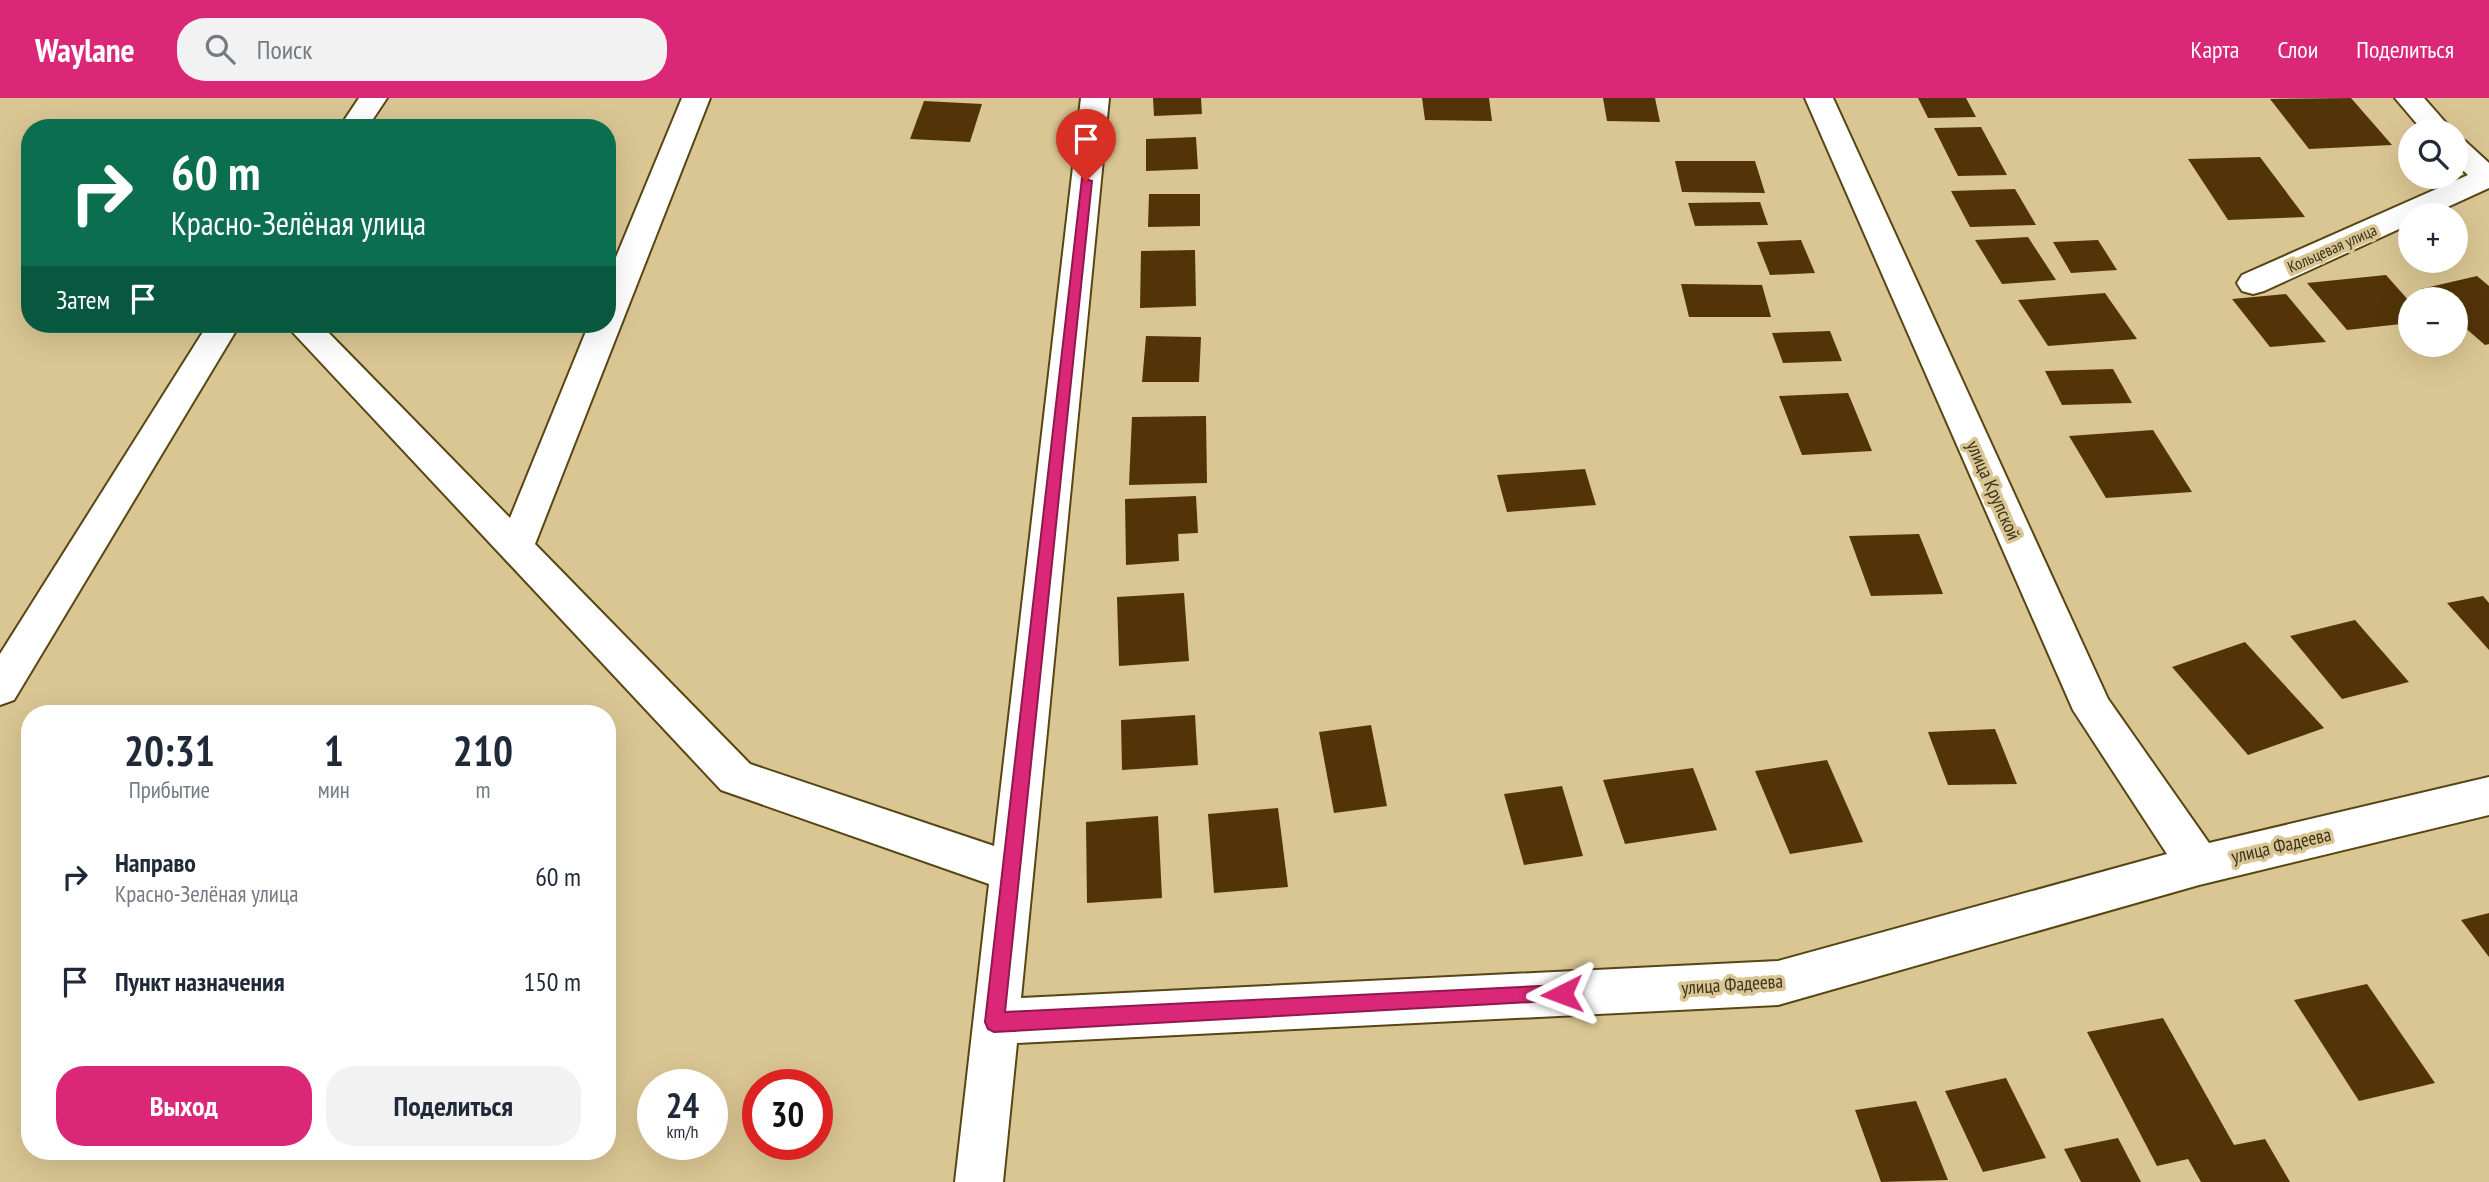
<!DOCTYPE html>
<html lang="ru">
<head>
<meta charset="utf-8">
<style>
  :root { --surface:#fff; --page:#f2f2f3; --text:#1f2937; --muted:#747a83; --accent:#db2777 }
  body { margin:0; font-family:"PT Sans Narrow",sans-serif; background:var(--page); color:var(--text); height:100vh; display:flex; flex-direction:column; font-size:26px; white-space:nowrap }
  * { box-sizing:border-box; margin:0 }
  p { font-size:23px; color:var(--muted) }
  .icon { flex:none; width:38px; height:38px; fill:none; stroke:currentColor; stroke-width:2; stroke-linecap:round; stroke-linejoin:round }
  .map { position:relative; flex:1; overflow:hidden }
  .panel { position:absolute; left:21px; top:607px; width:595px; height:455px; display:flex; flex-direction:column; background:var(--surface); border-radius:28px; box-shadow:0 7px 28px #0002 }
  .panel>* { flex:none }
  .top-card { position:absolute; left:21px; top:21px; width:595px; height:214px; border-radius:28px; box-shadow:0 7px 28px #0002; background:#0b6e4f; color:#fff; overflow:hidden }
  .buttons { position:absolute; left:2398px; top:21px; display:grid; gap:14px }
  .buttons a { display:grid; place-items:center; width:70px; height:70px; border-radius:50%; background:var(--surface); box-shadow:0 7px 28px #0002; font-size:35px }
  .speed { position:absolute; left:637px; top:971px; display:flex; gap:14px; font-size:35px; font-weight:700; text-align:center }
  .speed>* { display:grid; place-content:center; width:91px; height:91px; border-radius:50%; background:var(--surface); box-shadow:0 7px 28px #0002; line-height:1 }
  .speed small { font-size:18px; font-weight:400 }
  .speed .limit { border:10px solid #d22; background:#fff; color:#111 }
  .pin { position:absolute; display:grid; place-items:center; width:60px; height:60px; color:#fff; margin:-72px -30px; border-radius:50% 50% 50% 0; rotate:-45deg; box-shadow:0 0 7px #0007 }
  .pin .icon { rotate:45deg }
  .me { position:absolute; width:77px; margin:-38px; rotate:267deg; stroke-linejoin:round; filter:drop-shadow(0 0 5px #0008) }
  .turn { display:flex; align-items:center; gap:24px; height:147px; padding:0 35px; font-size:32px }
  .turn .icon { width:91px; height:91px; stroke-width:2.5 }
  .turn b { display:block; font-size:49px; line-height:60px }
  .then { display:flex; align-items:center; height:66px; padding:0 35px; background:#0003; gap:14px; font-size:26px }
  .eta { display:flex; justify-content:space-evenly; align-items:center; height:119px; text-align:center }
  .eta b { font-size:42px; font-weight:700; line-height:49px }
  .button { display:flex; gap:14px; margin-top:auto; padding:14px 35px }
  .button a { flex:1; height:80px; border-radius:28px; background:var(--accent); color:#fff; font-size:28px; font-weight:700; line-height:80px; text-align:center }
  .button a+a { background:var(--page); color:var(--text) }
  ul { padding:0; list-style:none }
  li { display:flex; align-items:center; gap:21px; height:105px; padding:0 35px }
  li div { flex:1 }
  li b { display:block; font-size:26px }
  li em { font-style:normal }
  header { display:flex; align-items:center; gap:42px; box-sizing:border-box; height:98px; padding:0 35px; background:var(--accent); color:#fff }
  header strong { font-size:33px }
  nav { display:flex; gap:38px; margin-inline-start:auto; font-size:24px }
  .search { width:490px; height:63px; background:var(--page); display:flex; align-items:center; gap:18px; box-sizing:border-box; padding:0 24px; border-radius:28px; color:var(--muted); font-size:26px }
  .map>svg:first-child { display:block }
  .building { fill:#533408 }
  .lines { fill:none; stroke-linecap:round; stroke-linejoin:round }
  .minor-casing { stroke:#574613; stroke-width:4 }
  .minor { fill:#fff; fill-rule:evenodd }
  .route { fill:#db2777; stroke:#8e194d; stroke-width:2 }
  .labels { text-anchor:middle; stroke-width:7; stroke-linejoin:round; paint-order:stroke }
  .far-street-label { font-size:16px; fill:#39311c; stroke:#dac693 }
  .street-label { font-size:19px; fill:#39311c; stroke:#dac693 }
</style>
</head>
<body>
<header>
<strong>Waylane</strong>
<div class="search"><svg class="icon" aria-label="search" viewBox="0 0 24 24"><circle cx="10" cy="10" r="6"/><path d="M15 15l6 6"/></svg>Поиск</div>
<nav><a>Карта</a><a>Слои</a><a>Поделиться</a></nav>
</header>
<div class="map">
<svg width="2489" height="1084" viewBox="0 0 2489 1084">
  <rect width="100%" height="100%" fill="#dac693"/>
  <!-- building -->
  <g class="building">
    <path d="M1153,0H1201L1202,16L1154,18Z"/>
    <path d="M1422,0H1489L1492,23L1425,22Z"/>
    <path d="M1603,0H1655L1660,24L1607,23Z"/>
    <path d="M1918,0H1966L1976,19L1928,20Z"/>
    <path d="M2351,0L2392,47L2309,51L2270,1Z"/>
    <path d="M924,3L982,6L970,44L910,41Z"/>
    <path d="M1981,29L2007,77L1958,78L1934,30Z"/>
    <path d="M1196,39L1198,71L1146,73V41Z"/>
    <path d="M2260,59L2305,119L2228,122L2188,61Z"/>
    <path d="M1675,63H1755L1765,95L1682,94Z"/>
    <path d="M2015,91L2036,127L1970,129L1951,93Z"/>
    <path d="M1149,96H1200V128L1148,129Z"/>
    <path d="M1760,104L1768,127L1695,128L1688,105Z"/>
    <path d="M2028,139L2056,182L2002,186L1975,142Z"/>
    <path d="M1801,142L1815,175L1770,177L1757,144Z"/>
    <path d="M2098,142L2117,172L2071,175L2053,144Z"/>
    <path d="M1195,152L1196,208L1140,210L1141,153Z"/>
    <path d="M2386,177L2410,204V225L2347,232L2307,185Z"/>
    <path d="M2477,178L2489,188V246L2485,247L2455,221V201H2433L2421,191Z"/>
    <path d="M1681,186L1762,187L1771,219H1689Z"/>
    <path d="M2105,195L2137,241L2048,248L2018,202Z"/>
    <path d="M2286,196L2326,244L2270,249L2232,201Z"/>
    <path d="M1830,233L1842,263L1783,265L1772,235Z"/>
    <path d="M1146,238L1201,239L1199,284H1142Z"/>
    <path d="M2113,271L2132,305L2062,307L2045,273Z"/>
    <path d="M1848,295L1872,353L1802,357L1779,298Z"/>
    <path d="M1206,318L1207,385L1129,387L1132,319Z"/>
    <path d="M2153,332L2192,394L2106,400L2069,338Z"/>
    <path d="M1585,371L1596,407L1507,414L1497,377Z"/>
    <path d="M1196,398L1198,435L1178,436L1179,463L1126,467L1125,401Z"/>
    <path d="M1919,436L1943,496L1871,498L1849,438Z"/>
    <path d="M1184,495L1189,563L1119,568L1117,499Z"/>
    <path d="M2483,498L2489,505V552L2447,505Z"/>
    <path d="M2355,522L2409,584L2342,601L2290,538Z"/>
    <path d="M2245,544L2324,630L2248,657L2172,569Z"/>
    <path d="M1195,617L1198,667L1122,672L1121,622Z"/>
    <path d="M1371,627L1387,708L1334,715L1319,634Z"/>
    <path d="M1995,631L2017,686L1948,687L1928,634Z"/>
    <path d="M1827,662L1863,744L1790,756L1755,673Z"/>
    <path d="M1693,670L1717,732L1625,746L1603,682Z"/>
    <path d="M1562,688L1583,758L1524,767L1504,696Z"/>
    <path d="M1278,710L1288,789L1214,795L1208,716Z"/>
    <path d="M1158,718L1162,800L1087,805L1086,724Z"/>
    <path d="M2489,815V859L2461,822Z"/>
    <path d="M2367,886L2435,985L2359,1003L2294,902Z"/>
    <path d="M2163,920L2234,1047L2265,1041L2290,1084H2201L2188,1061L2157,1068L2087,934Z"/>
    <path d="M2006,980L2046,1060L1983,1074L1945,993Z"/>
    <path d="M1916,1003L1948,1082L1881,1084L1855,1012Z"/>
    <path d="M2118,1040L2141,1084H2081L2064,1051Z"/>
  </g>
  <g class="lines">
    <defs>
      <g id="minor">
        <path d="M359,0H387L367,30H339Z"/>
        <path d="M682,0H710L535,446L750,666L994,748L1081,0H1109L1021,900L1778,863L2167,756L2073,612L1805,0H1833L2108,601L2209,745L2489,679V717L2199,787L1778,907L1017,945L1003,1084H955L989,786L721,692L285,226H320L510,420L589,226H607V181Z"/>
        <path d="M2395,0H2424L2453,33H2423Z"/>
        <path d="M2455,40L2465,43L2489,65V90L2430,117H2410V126L2264,193L2253,196L2242,193L2237,185L2242,177L2468,77L2455,65Z"/>
        <path d="M208,226H240L14,602L0,607V556Z"/>
      </g>
    </defs>
    <!-- minor casing -->
    <use href="#minor" class="minor-casing"/>
    <!-- minor -->
    <use href="#minor" class="minor"/>
  </g>
  <!-- route -->
  <path class="route" d="M1082,80L1092,83L1005,914L1562,887L1568,889L1571,896L1568,902L994,934L988,931L985,924Z"/>
  <g class="labels">
    <!-- far-street labels -->
    <g class="far-street-label">
      <text transform="translate(2332 150) rotate(-24)" y="6">Кольцевая улица</text>
    </g>
    <!-- street labels -->
    <g class="street-label">
      <text transform="translate(1994 392) rotate(66)" y="7">улица Крупской</text>
      <text transform="translate(2281 747) rotate(-13)" y="7">улица Фадеева</text>
      <text transform="translate(1732 886) rotate(-4)" y="7">улица Фадеева</text>
    </g>
  </g>
</svg>
<div class="buttons">
<a><svg class="icon" aria-label="search" viewBox="0 0 24 24"><circle cx="10" cy="10" r="6"/><path d="M15 15l6 6"/></svg></a>
<a>+</a>
<a>−</a>
</div>
<div class="speed"><div>24<small>km/h</small></div><div class="limit">30</div></div>
<div class="pin" style="left:1086px;top:83px;background:#d93025"><svg class="icon" aria-label="arrive" viewBox="0 0 24 24"><path d="M6 21V4h12l-3 4 3 4H6"/></svg></div>
<svg class="me" style="left:1562px;top:896px" viewBox="-20 -20 40 40"><path d="M0-17L14 15 0 8-14 15z" fill="#db2777" stroke="#fff" stroke-width="4"/></svg>
<div class="top-card">
<div class="turn"><svg class="icon" aria-label="right" viewBox="0 0 24 24"><path d="M7 20v-9h11M14 6l5 5-5 5"/></svg><div><b>60 m</b>Красно-Зелёная улица</div></div>
<div class="then">Затем<svg class="icon" aria-label="arrive" viewBox="0 0 24 24"><path d="M6 21V4h12l-3 4 3 4H6"/></svg></div>
</div>
<section class="panel">
<div class="eta">
<div><b>20:31</b><p>Прибытие</p></div>
<div><b>1</b><p>мин</p></div>
<div><b>210</b><p>m</p></div>
</div>
<ul>
<li><svg class="icon" aria-label="right" viewBox="0 0 24 24"><path d="M7 20v-9h11M14 6l5 5-5 5"/></svg><div><b>Направо</b><p>Красно-Зелёная улица</p></div><em>60 m</em></li>
<li><svg class="icon" aria-label="arrive" viewBox="0 0 24 24"><path d="M6 21V4h12l-3 4 3 4H6"/></svg><div><b>Пункт назначения</b></div><em>150 m</em></li>
</ul>
<div class="button"><a>Выход</a><a>Поделиться</a></div>
</section>
</div>
</body>
</html>
